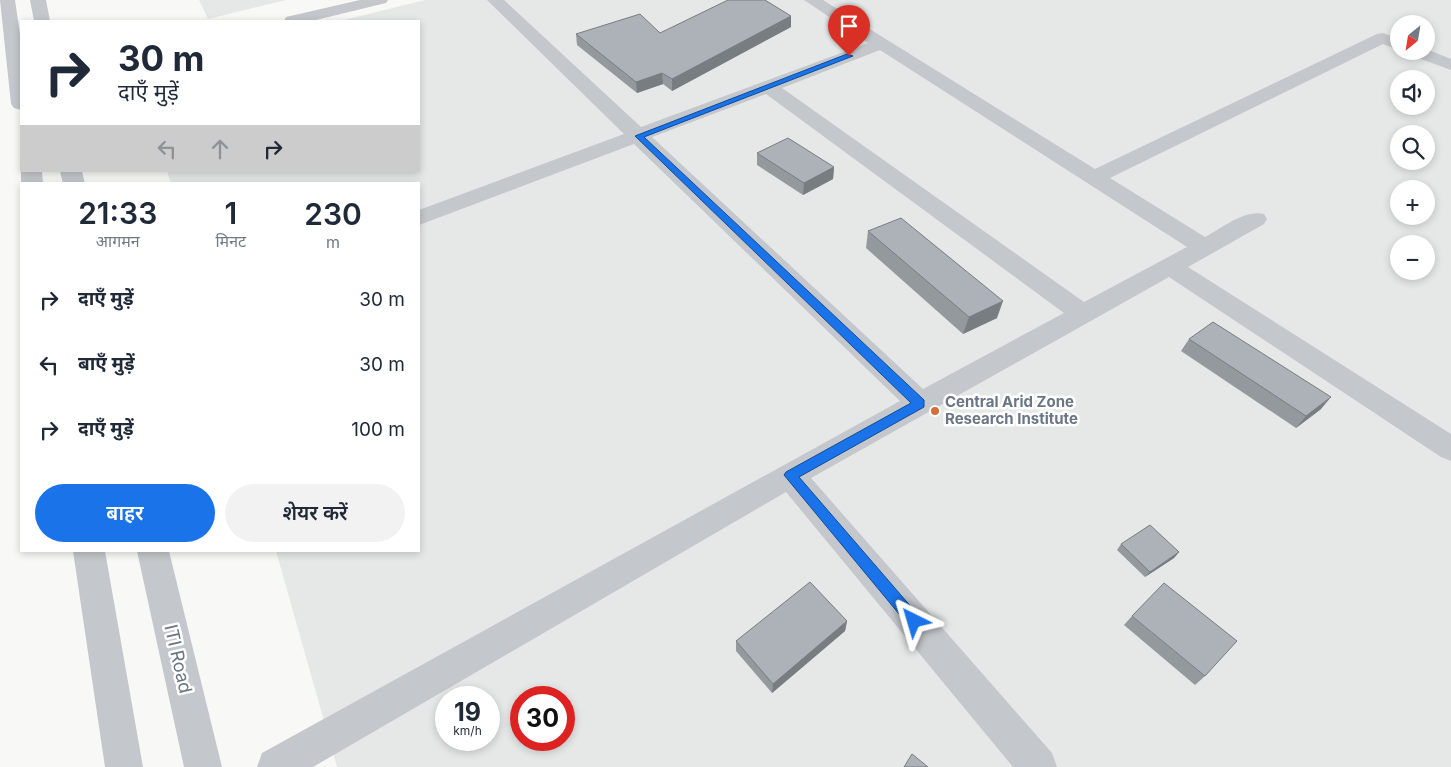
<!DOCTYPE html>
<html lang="hi">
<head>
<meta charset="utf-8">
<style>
  :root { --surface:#fff; --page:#f2f2f3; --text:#1f2937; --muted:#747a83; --accent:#1a73e8 }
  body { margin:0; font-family:Inter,"Noto Sans Devanagari",sans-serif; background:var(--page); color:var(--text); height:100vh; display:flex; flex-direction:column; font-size:19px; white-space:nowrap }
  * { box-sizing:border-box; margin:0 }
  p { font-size:16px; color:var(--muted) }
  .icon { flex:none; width:28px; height:28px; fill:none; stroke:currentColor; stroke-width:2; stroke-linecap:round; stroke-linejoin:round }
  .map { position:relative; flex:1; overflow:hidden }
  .details { position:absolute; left:20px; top:182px; width:400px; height:370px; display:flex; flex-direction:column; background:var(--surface); border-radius:0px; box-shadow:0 2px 8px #0003 }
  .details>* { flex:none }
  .guide { position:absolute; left:20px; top:20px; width:400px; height:152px; border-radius:0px; box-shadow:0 2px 8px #0003; background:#fff; color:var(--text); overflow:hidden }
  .needle { width:32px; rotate:210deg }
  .buttons { position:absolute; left:1390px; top:15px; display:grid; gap:10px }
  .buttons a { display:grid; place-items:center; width:45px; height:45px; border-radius:50%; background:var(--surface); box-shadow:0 2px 8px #0003; font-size:25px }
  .speed { position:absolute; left:435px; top:686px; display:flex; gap:10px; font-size:25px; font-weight:700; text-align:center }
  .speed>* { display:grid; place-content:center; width:65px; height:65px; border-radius:50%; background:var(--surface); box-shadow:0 2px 8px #0003; line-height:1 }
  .speed small { font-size:12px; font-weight:400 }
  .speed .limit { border:8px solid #d22; background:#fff; color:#111 }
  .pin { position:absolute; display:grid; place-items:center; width:42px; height:42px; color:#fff; margin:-51px -21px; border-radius:50% 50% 50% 0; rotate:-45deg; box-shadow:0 0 5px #0007 }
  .pin .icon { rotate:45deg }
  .me { position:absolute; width:55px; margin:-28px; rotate:320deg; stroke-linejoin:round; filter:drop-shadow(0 0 4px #0008) }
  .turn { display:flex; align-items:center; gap:18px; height:105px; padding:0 15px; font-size:22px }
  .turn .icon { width:65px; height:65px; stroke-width:2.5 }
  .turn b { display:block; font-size:35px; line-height:42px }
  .lanes { display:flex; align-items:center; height:48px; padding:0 15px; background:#0003; justify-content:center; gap:25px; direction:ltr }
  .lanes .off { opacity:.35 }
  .eta { display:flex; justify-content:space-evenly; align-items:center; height:85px; text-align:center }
  .eta b { font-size:30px; font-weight:600; line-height:35px }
  .primary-button { display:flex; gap:10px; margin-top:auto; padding:10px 15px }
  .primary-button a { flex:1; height:58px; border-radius:30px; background:var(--accent); color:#fff; font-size:20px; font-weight:600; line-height:58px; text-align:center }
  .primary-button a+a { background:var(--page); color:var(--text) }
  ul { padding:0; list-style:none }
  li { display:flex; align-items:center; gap:15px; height:65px; padding:0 15px }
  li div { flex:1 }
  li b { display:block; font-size:19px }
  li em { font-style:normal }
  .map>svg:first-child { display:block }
  .built { fill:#e6e7e7; fill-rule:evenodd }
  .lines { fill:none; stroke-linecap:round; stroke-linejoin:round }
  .minor { fill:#c4c7cb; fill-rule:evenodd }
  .tertiary { fill:#c4c7cb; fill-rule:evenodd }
  .wall { fill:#94999e }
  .shaded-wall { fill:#787d81 }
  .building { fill:#acb2b8; stroke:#787d81 }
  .route { fill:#1a73e8; stroke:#114b97 }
  .poi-dot { fill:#d76e38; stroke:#fff; stroke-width:2 }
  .labels { text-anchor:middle; stroke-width:5; stroke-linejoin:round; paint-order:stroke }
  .poi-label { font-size:15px; font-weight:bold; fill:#6a7685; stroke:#fff; text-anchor:start }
  .near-street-label { font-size:18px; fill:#6a7685; stroke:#fff }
</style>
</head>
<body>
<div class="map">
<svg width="1451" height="767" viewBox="0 0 1451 767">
  <rect width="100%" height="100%" fill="#f8f8f6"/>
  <!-- built -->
  <g class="built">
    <path d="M199,0H286L208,19Z"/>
    <path d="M425,0H1451V767H337L276,551H419V184H171L167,171H419V21H340ZM1399,24H1426V51H1399ZM1399,79H1426V106H1399ZM1399,134H1426V161H1399ZM1399,189H1426V216H1399ZM1399,244H1426V271H1399ZM446,698H489V740H446ZM521,698H564V740H521Z"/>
  </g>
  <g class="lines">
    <!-- minor -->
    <g class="minor">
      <path d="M360,0H388L386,3L312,21H284L286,17Z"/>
      <path d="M487,0H504L641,127L868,43L804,0H823L1095,169L1377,34L1383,33L1399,39V50L1383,44L1110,178L1205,237C1222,228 1245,209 1264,214L1267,219L1264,224L1188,267L1451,434V461L1441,457L1169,277L811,478L1052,753L1057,767H1013L786,492L313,767H257L262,753L900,401L634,144L419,225V210L624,134ZM880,50L1187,247L1084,302L782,88ZM766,94L1064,313L923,389L652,137Z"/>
      <path d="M1426,49L1451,59V70L1410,55L1407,51H1426Z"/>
    </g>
    <!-- tertiary -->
    <g class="tertiary">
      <path d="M0,0H15L21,41V110L14,108L11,104Z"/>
      <path d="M30,0H46L50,21H34Z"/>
      <path d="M21,170L42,171L43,184H21Z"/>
      <path d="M60,171H82L85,184H63Z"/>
      <path d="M73,551H105L143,767H105Z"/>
      <path d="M137,551H169L222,767H184Z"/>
    </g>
  </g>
  <!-- wall -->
  <g class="wall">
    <path d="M791,16V27L672,91L663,84L637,93L577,45L576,34L660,33Z"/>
    <path d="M757,153L834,167L833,179L803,195L757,165Z"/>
    <path d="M868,231L997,318L963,334L866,248Z"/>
    <path d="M1189,339L1321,409L1296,428L1181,351Z"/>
    <path d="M1121,544L1179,552L1174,558L1145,577L1117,550Z"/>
    <path d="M1132,616L1205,676L1195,685L1124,625Z"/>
    <path d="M847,621L845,631L772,693L736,651V641Z"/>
  </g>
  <!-- shaded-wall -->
  <g class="shaded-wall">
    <path d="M791,16V27L672,91V79Z"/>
    <path d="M662,73L663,84L637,93L636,82Z"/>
    <path d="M834,167L833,179L803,195L804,183Z"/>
    <path d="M1003,301L997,318L963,334L969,317Z"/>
    <path d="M1331,397L1321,409L1296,428L1306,416Z"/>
    <path d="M1179,552L1174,558L1145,577L1150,572Z"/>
    <path d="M847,621L845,631L772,693L773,684Z"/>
  </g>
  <!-- building -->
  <g class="building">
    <path d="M728,0H765L791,16L672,79L662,73L636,82L576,34L640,14L660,33Z"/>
    <path d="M788,138L834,167L804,183L757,153Z"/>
    <path d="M901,218L1003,301L969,317L868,231Z"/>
    <path d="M1213,322L1331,397L1306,416L1189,339Z"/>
    <path d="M1150,525L1179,552L1150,572L1121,544Z"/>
    <path d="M810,582L847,621L773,684L736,641Z"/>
    <path d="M1164,583L1237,641L1205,676L1132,616Z"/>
    <path d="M912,754L928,767H904Z"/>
  </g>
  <!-- route -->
  <path class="route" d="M847,54L853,56L644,137L924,400V407L799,477L919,616L921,621L919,626L914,628L909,626L784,475L786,472L911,403L635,136Z"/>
  <!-- markers -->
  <circle class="poi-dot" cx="935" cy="411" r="5"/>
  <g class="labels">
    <!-- poi labels -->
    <g class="poi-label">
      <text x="945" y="407">Central Arid Zone<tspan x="945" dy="17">Research Institute</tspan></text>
    </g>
    <!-- near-street labels -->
    <g class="near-street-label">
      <text transform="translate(178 659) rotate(77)" y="6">ITI Road</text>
    </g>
  </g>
</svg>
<div class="buttons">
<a><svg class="needle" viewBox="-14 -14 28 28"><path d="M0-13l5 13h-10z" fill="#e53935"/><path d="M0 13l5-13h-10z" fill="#747a83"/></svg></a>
<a><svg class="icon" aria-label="sound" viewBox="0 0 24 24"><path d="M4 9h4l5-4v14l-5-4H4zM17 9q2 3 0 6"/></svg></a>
<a><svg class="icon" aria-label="search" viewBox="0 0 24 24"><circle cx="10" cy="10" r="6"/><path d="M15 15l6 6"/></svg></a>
<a>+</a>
<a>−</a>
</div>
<div class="speed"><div>19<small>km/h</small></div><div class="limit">30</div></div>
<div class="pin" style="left:849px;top:56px;background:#d93025"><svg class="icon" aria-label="arrive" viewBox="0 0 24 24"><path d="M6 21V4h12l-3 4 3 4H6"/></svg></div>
<svg class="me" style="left:914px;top:621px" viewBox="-20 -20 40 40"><path d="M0-17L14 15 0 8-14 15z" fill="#1a73e8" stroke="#fff" stroke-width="4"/></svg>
<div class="guide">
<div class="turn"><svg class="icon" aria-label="right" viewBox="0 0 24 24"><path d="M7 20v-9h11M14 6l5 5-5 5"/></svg><div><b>30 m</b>दाएँ मुड़ें</div></div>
<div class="lanes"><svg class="icon off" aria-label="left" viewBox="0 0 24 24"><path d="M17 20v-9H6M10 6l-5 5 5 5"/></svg><svg class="icon off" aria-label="ahead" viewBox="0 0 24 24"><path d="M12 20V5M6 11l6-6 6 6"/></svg><svg class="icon" aria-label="right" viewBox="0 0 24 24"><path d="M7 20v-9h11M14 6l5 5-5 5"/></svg></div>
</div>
<section class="details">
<div class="eta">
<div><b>21:33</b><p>आगमन</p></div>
<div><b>1</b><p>मिनट</p></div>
<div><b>230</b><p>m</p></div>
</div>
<ul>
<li><svg class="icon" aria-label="right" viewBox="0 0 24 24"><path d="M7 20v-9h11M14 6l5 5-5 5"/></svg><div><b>दाएँ मुड़ें</b></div><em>30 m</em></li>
<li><svg class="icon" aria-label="left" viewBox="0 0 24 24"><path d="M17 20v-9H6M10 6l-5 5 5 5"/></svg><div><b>बाएँ मुड़ें</b></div><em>30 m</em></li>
<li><svg class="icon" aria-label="right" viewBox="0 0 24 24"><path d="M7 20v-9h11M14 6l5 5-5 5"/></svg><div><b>दाएँ मुड़ें</b></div><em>100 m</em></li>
</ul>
<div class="primary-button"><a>बाहर</a><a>शेयर करें</a></div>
</section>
</div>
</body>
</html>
